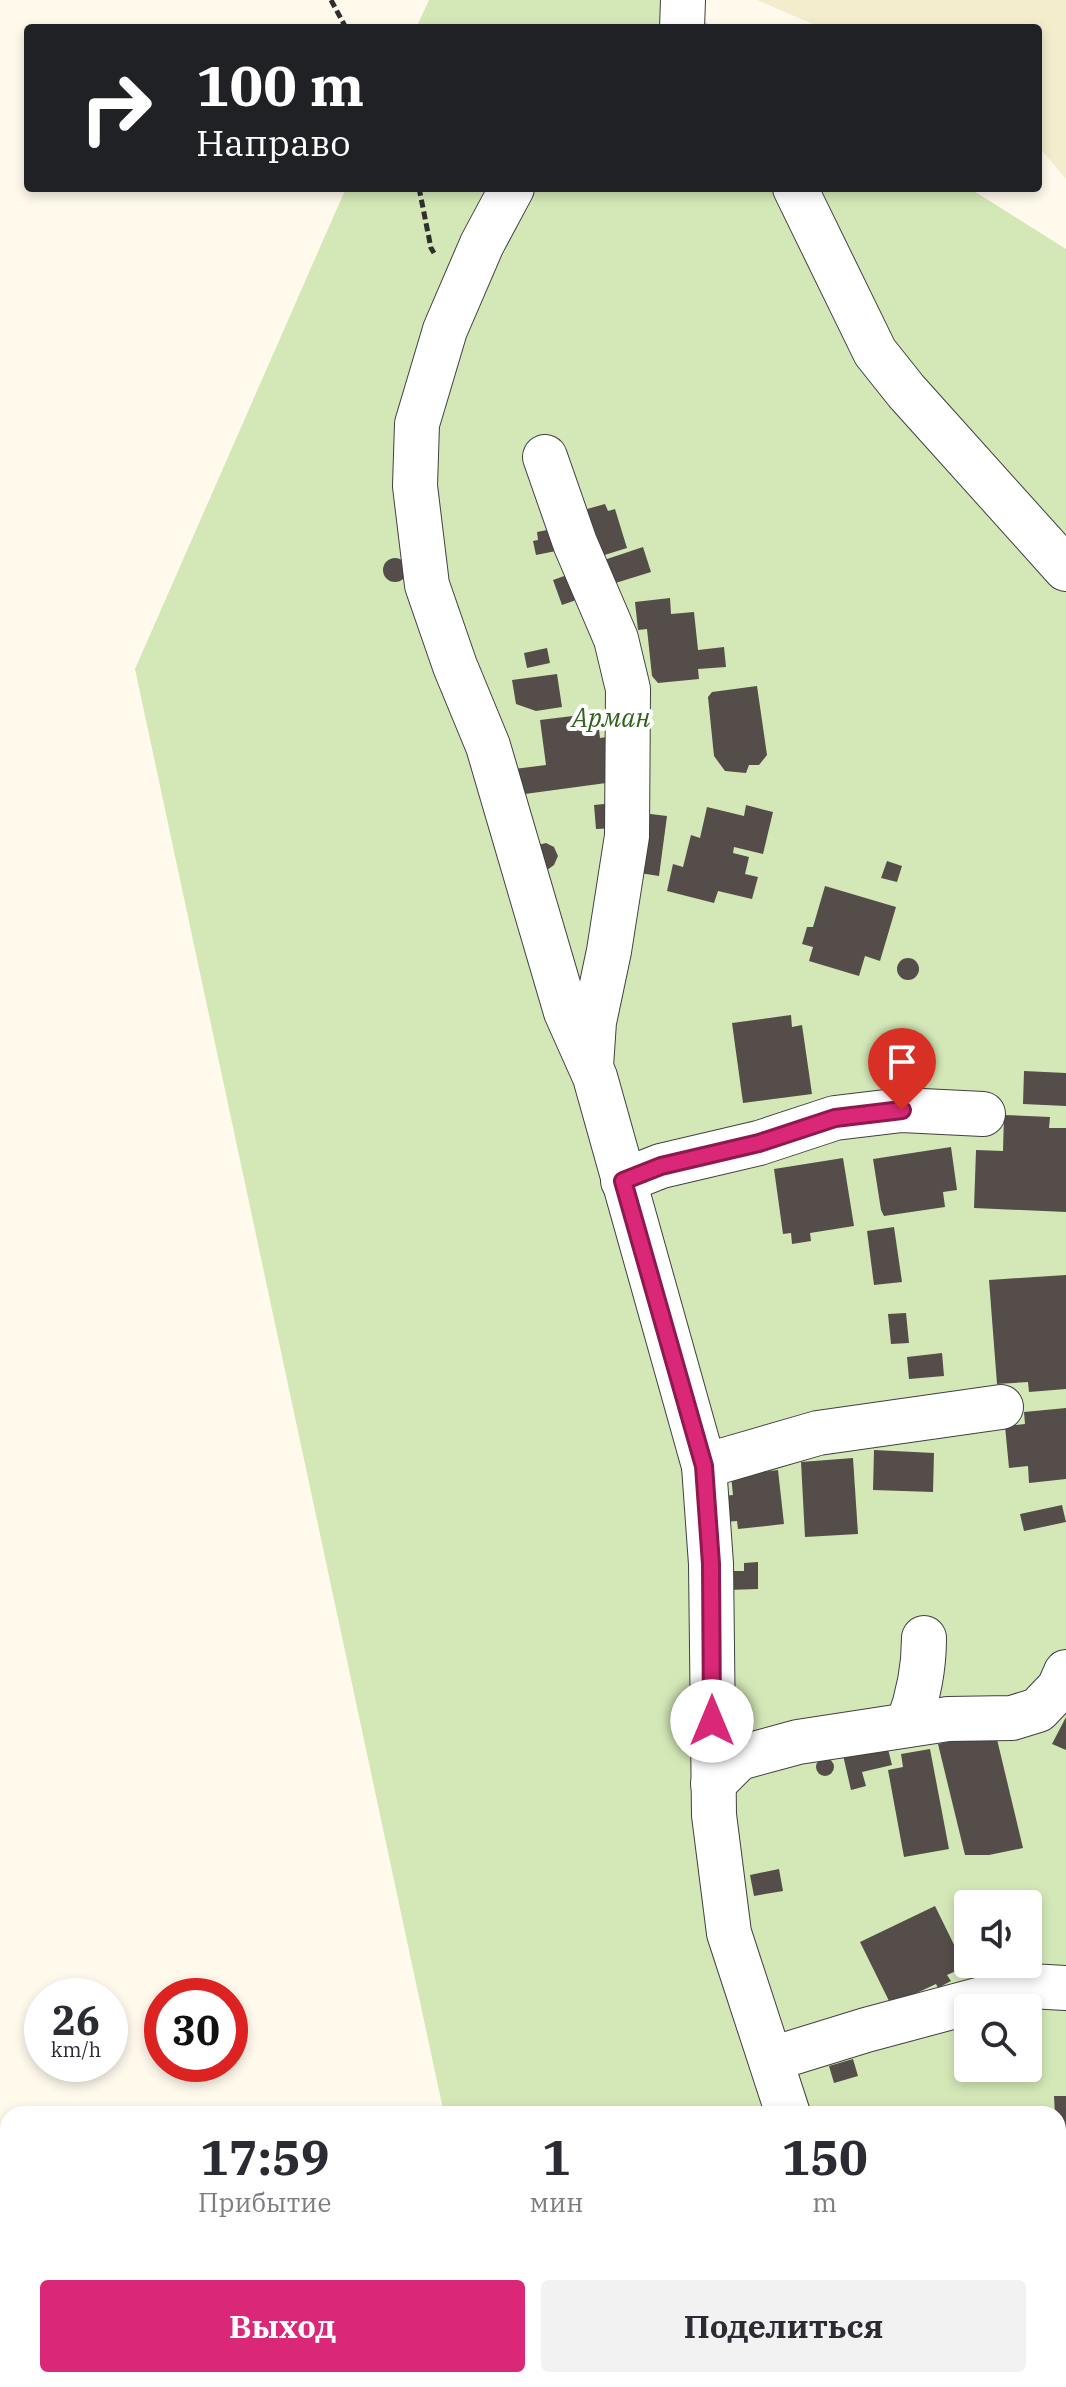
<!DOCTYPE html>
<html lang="ru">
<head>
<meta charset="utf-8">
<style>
  :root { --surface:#fff; --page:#f2f2f3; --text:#2b2b33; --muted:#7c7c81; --accent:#db2777 }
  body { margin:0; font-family:"IBM Plex Serif",serif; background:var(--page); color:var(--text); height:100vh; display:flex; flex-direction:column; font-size:30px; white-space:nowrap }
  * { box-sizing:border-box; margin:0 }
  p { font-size:26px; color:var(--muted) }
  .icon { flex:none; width:44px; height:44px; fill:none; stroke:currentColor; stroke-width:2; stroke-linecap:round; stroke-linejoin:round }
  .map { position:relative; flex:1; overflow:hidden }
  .drawer { position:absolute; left:0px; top:2106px; width:1066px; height:282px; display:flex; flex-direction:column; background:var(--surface); border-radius:24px 24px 0 0; box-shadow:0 4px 12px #0003 }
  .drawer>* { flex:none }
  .banner { position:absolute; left:24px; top:24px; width:1018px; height:168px; border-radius:8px; box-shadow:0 4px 12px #0003; background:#202124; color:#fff; overflow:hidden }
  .controls { position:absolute; left:954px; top:1890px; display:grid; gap:16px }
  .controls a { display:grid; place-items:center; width:88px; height:88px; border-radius:8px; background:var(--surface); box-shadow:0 4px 12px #0003; font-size:40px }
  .speed { position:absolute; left:24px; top:1978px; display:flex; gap:16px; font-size:40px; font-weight:700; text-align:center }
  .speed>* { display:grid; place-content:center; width:104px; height:104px; border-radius:50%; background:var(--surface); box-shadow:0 4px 12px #0003; line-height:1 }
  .speed small { font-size:20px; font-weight:400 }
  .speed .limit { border:12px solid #d22; background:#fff; color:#111 }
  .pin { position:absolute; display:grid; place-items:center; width:68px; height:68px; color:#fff; margin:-82px -34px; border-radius:50% 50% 50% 0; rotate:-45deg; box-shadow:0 0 8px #0007 }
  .pin .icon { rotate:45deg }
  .me { position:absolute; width:88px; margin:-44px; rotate:0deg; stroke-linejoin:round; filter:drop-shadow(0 0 6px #0008) }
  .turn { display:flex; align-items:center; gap:28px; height:168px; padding:0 40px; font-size:36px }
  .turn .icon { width:104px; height:104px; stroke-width:2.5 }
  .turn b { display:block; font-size:56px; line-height:68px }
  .eta { display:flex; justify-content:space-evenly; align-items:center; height:136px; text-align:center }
  .eta b { font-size:48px; font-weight:700; line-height:56px }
  .primary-button { display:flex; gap:16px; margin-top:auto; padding:16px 40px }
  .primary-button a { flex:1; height:92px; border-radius:8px; background:var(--accent); color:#fff; font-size:32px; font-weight:700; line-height:92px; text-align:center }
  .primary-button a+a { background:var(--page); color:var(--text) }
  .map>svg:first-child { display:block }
  .farmland { fill:#f4edcd }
  .green { fill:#d4e8b7; fill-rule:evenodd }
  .building { fill:#554d49 }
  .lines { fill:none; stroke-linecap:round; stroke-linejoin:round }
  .minor-casing { stroke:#404040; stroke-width:46 }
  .path { stroke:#2f2f2f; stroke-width:5; stroke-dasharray:8 4; stroke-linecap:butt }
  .minor { stroke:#fff; stroke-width:44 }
  .route-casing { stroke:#8e194d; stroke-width:20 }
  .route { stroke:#db2777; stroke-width:14 }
  .labels { text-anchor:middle; stroke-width:8; stroke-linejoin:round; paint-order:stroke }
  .park-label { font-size:26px; font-style:italic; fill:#32631e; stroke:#fff }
</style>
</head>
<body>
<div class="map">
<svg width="1066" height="2387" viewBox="0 0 1066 2387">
  <rect width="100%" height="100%" fill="#fffaec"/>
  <!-- farmland -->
  <path class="farmland" d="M757,0H1066V179L1038,146V28H822Z"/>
  <!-- green -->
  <g class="green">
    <path d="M429,0H670L715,28H416Z"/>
    <path d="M346,188H969L1066,249V2387H502L501,2380H1058V2114H444L135,669ZM968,1904H1028V1964H968ZM968,2008H1028V2068H968Z"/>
  </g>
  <!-- building -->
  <g class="building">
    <path d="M605,504L608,511L615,509L627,548L595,558L580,511Z"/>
    <path d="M552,529L556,551L536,555L533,541L538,540L537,532Z"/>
    <path d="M643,547L651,572L609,585L601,561Z"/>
    <circle cx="395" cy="570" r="12"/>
    <path d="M570,574L579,599L562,605L553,580Z"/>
    <path d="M670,598L671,614L694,612L698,650L724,647L726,667L698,669L699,679L658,683L652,676L647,629L638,630L635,602Z"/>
    <path d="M547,648L550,663L527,668L524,653Z"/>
    <path d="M557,674L562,707L536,711L516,704L512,680Z"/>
    <path d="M757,686L767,755L759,765H749L746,773L725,771L714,756L708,697L712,692Z"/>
    <path d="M597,713L600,738L614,736L621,781L510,796L507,770L546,765L540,720Z"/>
    <path d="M614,803L615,828L596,829L594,805Z"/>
    <path d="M746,805L773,812L763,854L734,847L733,853L749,857L745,874L758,877L752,899L718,891L714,903L667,891L673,864L683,867L691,835L700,838L707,807L744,816Z"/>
    <path d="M642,813L667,816L659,876L633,872Z"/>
    <path d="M546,843L554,847L558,856L554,865L547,870L538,845Z"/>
    <path d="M887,861L902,866L897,882L881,878Z"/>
    <path d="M825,886L896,907L880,961L865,956L859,976L809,961L813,947L802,944L807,927H813Z"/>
    <circle cx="908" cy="969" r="11"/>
    <path d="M791,1015L792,1027L802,1025L812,1094L743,1103L732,1023Z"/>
    <path d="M1024,1071L1066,1073V1106L1023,1104Z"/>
    <path d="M1004,1115L1050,1117L1049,1128H1066V1212L974,1208L976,1150L1003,1151Z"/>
    <path d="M951,1147L957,1190L943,1192L945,1207L884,1216L881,1210L873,1159Z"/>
    <path d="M843,1158L854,1226L810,1233L811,1241L792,1244L791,1233L783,1234L774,1169Z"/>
    <path d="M894,1227L902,1282L874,1285L867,1231Z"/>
    <path d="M1066,1275V1389L1029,1392L1028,1382L997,1384L989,1280Z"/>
    <path d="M906,1313L909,1343L891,1344L888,1314Z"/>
    <path d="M942,1353L944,1376L909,1379L907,1357Z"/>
    <path d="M1066,1408V1479L1029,1483L1028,1466L1009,1468L1005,1426L1025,1424L1024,1412Z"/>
    <path d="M874,1450L934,1453L933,1492L873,1490Z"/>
    <path d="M853,1458L858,1534L805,1537L801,1462Z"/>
    <path d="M778,1470L784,1524L738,1529L737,1521L725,1522L722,1496L733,1495L731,1476Z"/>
    <path d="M1062,1505L1066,1522L1024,1531L1020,1514Z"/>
    <path d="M758,1562V1589L728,1590L727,1571H744V1563Z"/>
    <path d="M1066,1717V1750L1052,1744Z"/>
    <path d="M995,1731L1023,1848L989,1855H965L938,1744Z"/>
    <path d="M887,1745L892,1765L862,1772L866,1786L851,1790L843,1755Z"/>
    <path d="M930,1749L949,1849L904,1857L888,1770L903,1767L901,1754Z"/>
    <circle cx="825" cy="1767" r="9"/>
    <path d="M779,1869L783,1891L754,1896L750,1875Z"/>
    <path d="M935,1906L965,1967L947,1975L951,1981L938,1988L936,1984L891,2005L860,1942Z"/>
    <path d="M853,2059L858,2076L834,2083L829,2066Z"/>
    <path d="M1054,2096H1066V2157L1058,2158V2114H1055Z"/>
    <path d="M1058,2227L1066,2229L1065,2268L1058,2267Z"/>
    <path d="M924,2380H974L975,2387H924Z"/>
  </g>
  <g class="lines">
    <defs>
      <g id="minor">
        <path d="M682,28L683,0"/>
        <path d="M512,188L482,244L445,330L417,424L415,486L427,585L455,666L488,746L566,1012L595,1077L704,1466L711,1564L714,1815L729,1933L788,2114"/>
        <path d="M795,188L875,352L906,391L1066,569"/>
        <path d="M545,457L575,543L616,639L628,689L627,836L609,951L594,1022L591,1066"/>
        <path d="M623,1181L661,1166L759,1143L835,1118L902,1110L983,1114"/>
        <path d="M704,1466L818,1433L1001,1407"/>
        <path d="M908,1724C919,1695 924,1669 924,1638"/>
        <path d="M713,1784L739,1758L798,1742L948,1719L1012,1718L1038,1710L1059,1688L1066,1672"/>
        <path d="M772,2059L866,2030L1030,1986L1066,1988"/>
        <path d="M1058,2303L1066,2301"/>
        <path d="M871,2380L872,2387"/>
      </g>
    </defs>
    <!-- minor casing -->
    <use href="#minor" class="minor-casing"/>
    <!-- path -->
    <g class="path">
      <path d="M331,0L346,28"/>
      <path d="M419,188L431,248L434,253"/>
    </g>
    <!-- minor -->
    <use href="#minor" class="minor"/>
  </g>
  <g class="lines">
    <defs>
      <path id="route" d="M712,1721L711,1564L704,1466L623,1181L661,1166L759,1143L835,1118L902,1110"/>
    </defs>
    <!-- route casing -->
    <use href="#route" class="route-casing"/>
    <!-- route -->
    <use href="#route" class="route"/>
  </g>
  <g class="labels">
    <!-- park labels -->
    <g class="park-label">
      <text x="611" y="727">Арман</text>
    </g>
  </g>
</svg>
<div class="controls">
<a><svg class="icon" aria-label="sound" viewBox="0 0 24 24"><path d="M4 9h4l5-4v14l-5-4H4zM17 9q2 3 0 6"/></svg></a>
<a><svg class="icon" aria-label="search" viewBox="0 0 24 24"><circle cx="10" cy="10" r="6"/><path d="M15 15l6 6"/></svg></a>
</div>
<div class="speed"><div>26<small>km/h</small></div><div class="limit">30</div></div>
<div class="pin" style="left:902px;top:1110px;background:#d93025"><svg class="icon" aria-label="arrive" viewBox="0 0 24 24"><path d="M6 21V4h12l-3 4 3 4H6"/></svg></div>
<svg class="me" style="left:712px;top:1721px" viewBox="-20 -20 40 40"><circle r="19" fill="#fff"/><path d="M0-13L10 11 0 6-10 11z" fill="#db2777"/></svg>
<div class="banner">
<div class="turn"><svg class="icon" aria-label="right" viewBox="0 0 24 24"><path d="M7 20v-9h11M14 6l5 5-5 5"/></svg><div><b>100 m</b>Направо</div></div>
</div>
<section class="drawer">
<div class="eta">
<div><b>17:59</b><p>Прибытие</p></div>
<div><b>1</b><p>мин</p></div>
<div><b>150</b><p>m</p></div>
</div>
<div class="primary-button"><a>Выход</a><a>Поделиться</a></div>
</section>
</div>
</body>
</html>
